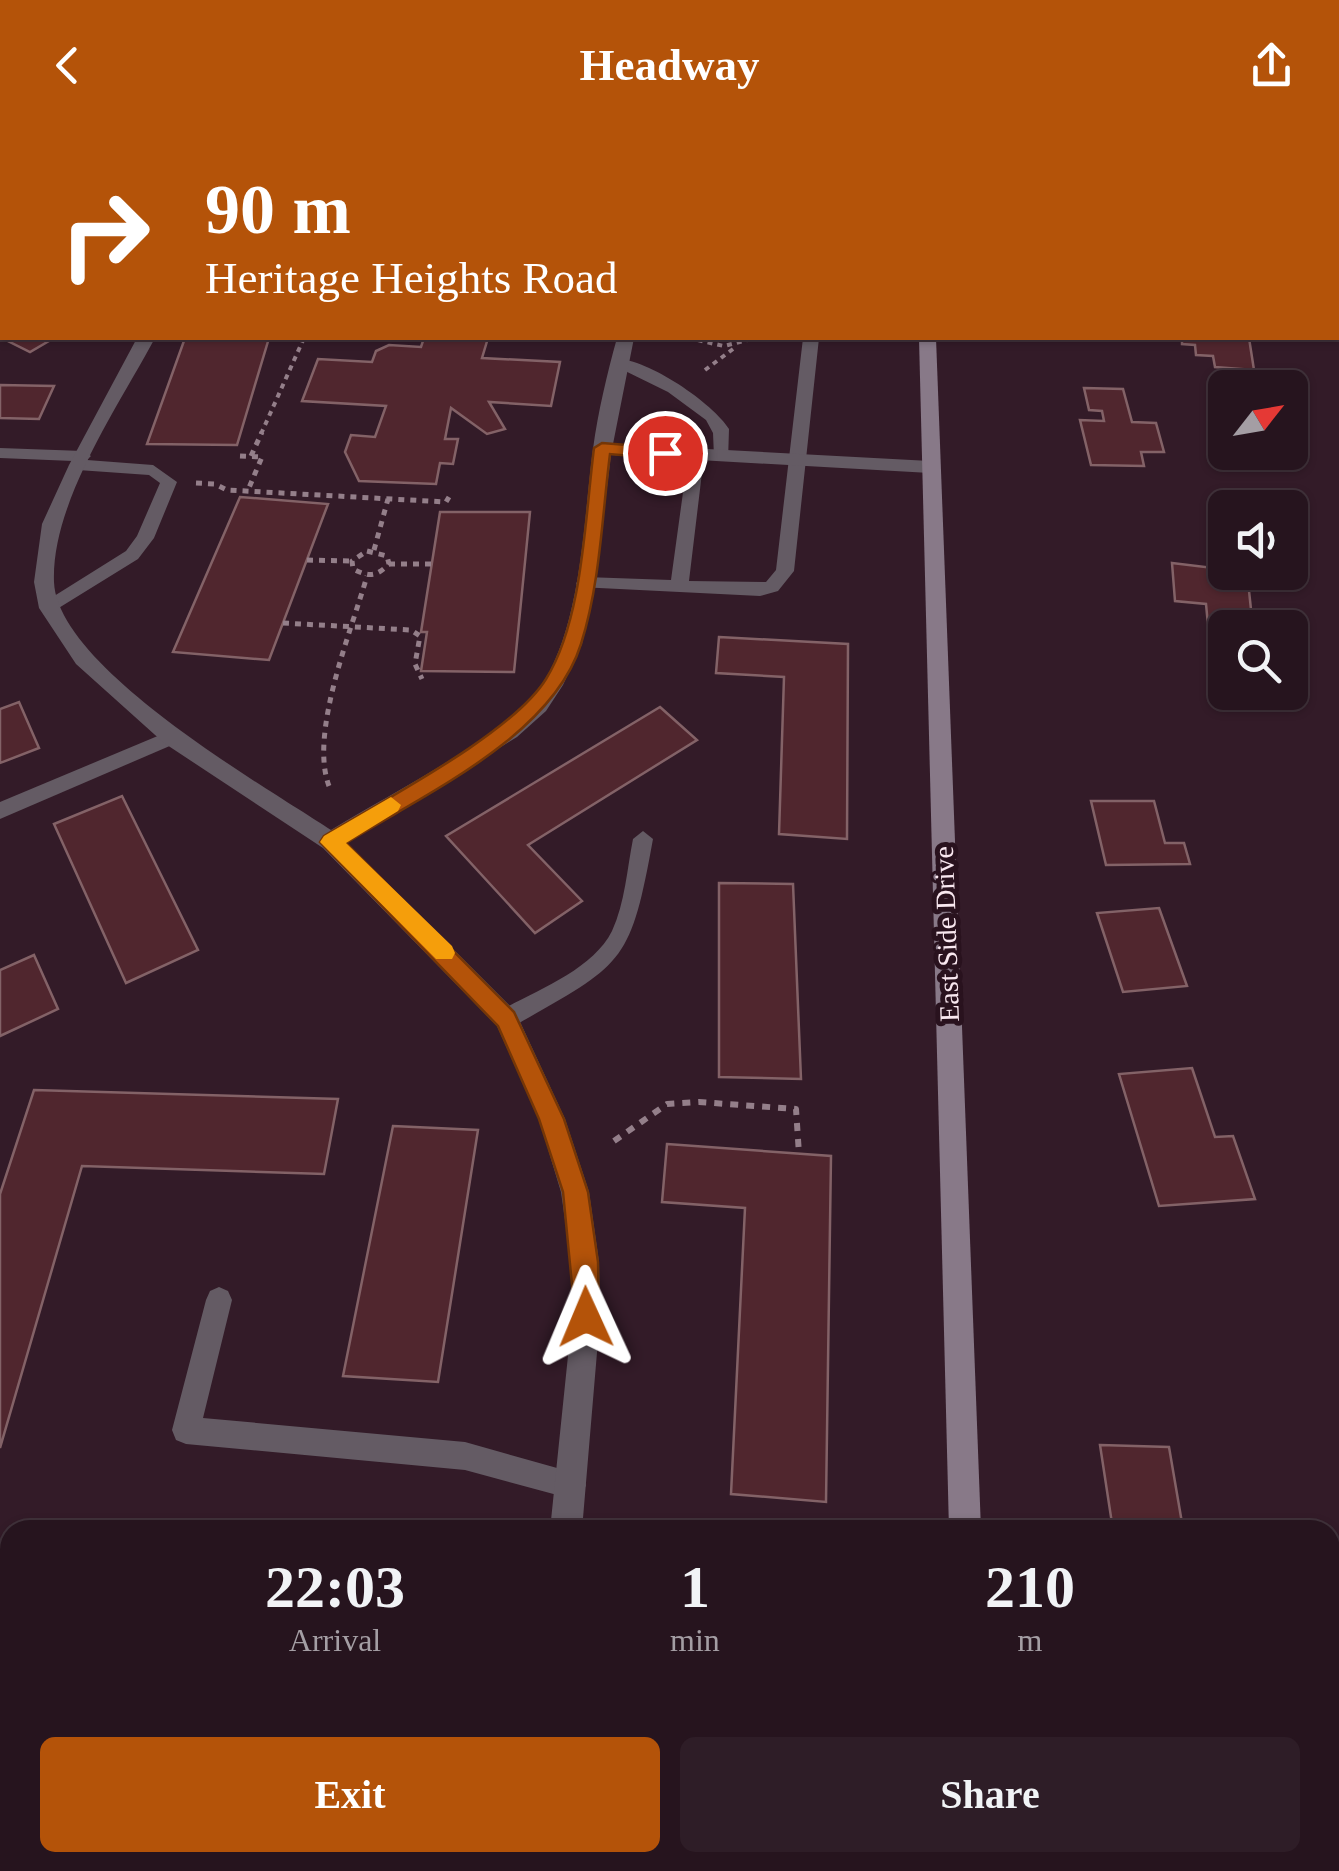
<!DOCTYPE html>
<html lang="en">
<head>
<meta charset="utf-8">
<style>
  :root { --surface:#26141e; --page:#2e1d27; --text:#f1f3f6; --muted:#a49ea4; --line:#42333c; --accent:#b45309 }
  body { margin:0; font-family:Georgia,serif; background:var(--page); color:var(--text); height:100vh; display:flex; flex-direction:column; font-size:38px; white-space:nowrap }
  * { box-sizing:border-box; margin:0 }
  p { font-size:32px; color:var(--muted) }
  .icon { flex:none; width:55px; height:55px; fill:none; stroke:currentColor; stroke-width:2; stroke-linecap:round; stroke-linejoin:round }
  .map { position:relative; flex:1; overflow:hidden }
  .drawer { position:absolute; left:0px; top:1390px; width:1340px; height:352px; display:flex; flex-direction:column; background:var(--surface); border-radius:30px 30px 0 0; box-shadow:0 2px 8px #0004,0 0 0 2px var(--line) }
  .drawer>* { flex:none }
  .top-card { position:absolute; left:0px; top:0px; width:1340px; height:210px; box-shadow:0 2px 8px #0004,0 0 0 2px var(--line); background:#b45309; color:#fff; overflow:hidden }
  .needle { width:65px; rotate:59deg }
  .tools { position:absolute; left:1208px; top:240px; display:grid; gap:20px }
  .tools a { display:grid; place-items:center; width:100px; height:100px; border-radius:15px; background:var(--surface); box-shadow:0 2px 8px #0004,0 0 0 2px var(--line); font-size:50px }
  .pin { position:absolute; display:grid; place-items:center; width:85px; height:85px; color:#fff; margin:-42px; border:5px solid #fff; border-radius:50%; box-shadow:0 2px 10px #0007 }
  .me { position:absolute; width:110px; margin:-55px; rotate:359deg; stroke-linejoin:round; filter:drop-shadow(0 0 8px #0008) }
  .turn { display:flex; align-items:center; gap:35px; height:210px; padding:0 40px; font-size:45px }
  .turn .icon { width:130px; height:130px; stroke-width:2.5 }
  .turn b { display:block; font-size:70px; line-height:85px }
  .eta { display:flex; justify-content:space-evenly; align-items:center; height:170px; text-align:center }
  .eta b { font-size:60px; font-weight:700; line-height:70px }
  .primary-button { display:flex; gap:20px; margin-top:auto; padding:20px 40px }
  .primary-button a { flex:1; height:115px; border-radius:15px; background:var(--accent); color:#fff; font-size:40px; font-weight:700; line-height:115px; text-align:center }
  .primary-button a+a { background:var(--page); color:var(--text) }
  header { display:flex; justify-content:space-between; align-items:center; height:130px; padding:0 40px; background:var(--accent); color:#fff; font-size:45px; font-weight:700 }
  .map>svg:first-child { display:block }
  .building { fill:#50262e; stroke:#836267; stroke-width:2.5 }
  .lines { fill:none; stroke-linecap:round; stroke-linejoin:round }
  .path-far2 { stroke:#947f8a; stroke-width:4; stroke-dasharray:5 5; stroke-linecap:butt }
  .path-far1 { stroke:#947f8a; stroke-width:5; stroke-dasharray:6 6; stroke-linecap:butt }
  .path { stroke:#947f8a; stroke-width:6; stroke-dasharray:8 8; stroke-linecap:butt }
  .service { fill:#645b64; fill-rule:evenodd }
  .minor { fill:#645b64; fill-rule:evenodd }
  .secondary { fill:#887988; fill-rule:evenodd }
  .route { fill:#b45309; stroke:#753606; stroke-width:2.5 }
  .slow { fill:#f59e0b }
  .labels { text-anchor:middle; stroke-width:10; stroke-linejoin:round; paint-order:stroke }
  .street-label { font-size:28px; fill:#f9e8f0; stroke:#29121e }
</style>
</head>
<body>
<header><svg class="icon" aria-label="back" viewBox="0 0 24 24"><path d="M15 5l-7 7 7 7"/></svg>Headway<svg class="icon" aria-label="share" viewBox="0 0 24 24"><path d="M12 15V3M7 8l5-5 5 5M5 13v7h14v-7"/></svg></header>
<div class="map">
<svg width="1339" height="1741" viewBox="0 0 1339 1741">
  <rect width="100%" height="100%" fill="#331b28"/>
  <!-- building -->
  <g class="building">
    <path d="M2,156V208H54L30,222L0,207Z"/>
    <path d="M185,208H269L237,315L147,314Z"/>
    <path d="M424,208H488L482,228L560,232L551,276L489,272L505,299L487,304L451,278L445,309H458L453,334L440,333L436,354L359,351L345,322L351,305L375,307L386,276L302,271L318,229L372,232L376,221L389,215L421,217Z"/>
    <path d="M1182,208H1249L1254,240L1215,237L1213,226L1196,225L1195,215L1182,214Z"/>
    <path d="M0,255L54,256L39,289L0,288Z"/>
    <path d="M1084,258L1123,259L1132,292L1156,293L1164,322H1141L1144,336L1091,335L1080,290L1104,291L1102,281L1089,280Z"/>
    <path d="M240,367L328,374L269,530L173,522Z"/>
    <path d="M440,382H530L514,542L421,541L427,502H421Z"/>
    <path d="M1172,433L1247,442L1253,498L1208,495L1206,474L1175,471Z"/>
    <path d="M719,507L848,514L847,709L779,704L784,547L716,543Z"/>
    <path d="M19,572L39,618L0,633V579Z"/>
    <path d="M660,577L697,610L528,715L582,771L535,803L446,706Z"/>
    <path d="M122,666L198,820L126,853L54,694Z"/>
    <path d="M1091,671H1154L1165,713H1184L1190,734L1106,735Z"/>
    <path d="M719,753L793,754L801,949L719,947Z"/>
    <path d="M1159,778L1187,856L1123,862L1097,783Z"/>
    <path d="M34,825L58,879L0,906V840Z"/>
    <path d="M1192,938L1215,1007L1233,1006L1255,1069L1159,1076L1119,944Z"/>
    <path d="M34,960L338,969L324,1044L82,1036L0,1318V1064Z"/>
    <path d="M393,996L478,1000L438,1252L343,1246Z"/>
    <path d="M667,1014L831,1026L826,1372L731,1364L745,1078L662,1072Z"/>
    <path d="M1100,1315L1169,1317L1182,1393H1212L1214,1400H1113Z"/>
    <path d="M0,1495L10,1496V1606L0,1605Z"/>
    <path d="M630,1732H741V1741H629Z"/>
  </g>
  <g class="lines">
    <!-- path-far2 -->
    <g class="path-far2">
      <path d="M688,208L724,216L755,208"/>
      <path d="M705,240L737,216"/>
      <path d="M261,304L304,208"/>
    </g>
    <!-- path-far1 -->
    <g class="path-far1">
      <path d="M240,326L262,327L248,360"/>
      <path d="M251,326L262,302"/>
      <path d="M196,353L215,354L227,360L446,372L449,367"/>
      <path d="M374,420L388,369"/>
      <path d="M367,421L387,426L389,434C376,447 369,447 353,439L352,431Z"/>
      <path d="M307,430L352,431"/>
      <path d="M389,434H432"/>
      <path d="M283,493L411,500L420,506L415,534L422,549"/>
      <path d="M329,656C309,603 351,502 367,446"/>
    </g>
    <!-- path -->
    <path class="path" d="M614,1011L667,974L699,972L796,979L799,1024"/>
    <!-- service -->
    <g class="service">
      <path d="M365,0H379V2H366Z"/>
      <path d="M511,0H563L565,2H513Z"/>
      <path d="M803,208H819L794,441L778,461L760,466L579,457L576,453L585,447L671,450L688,326L696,321L704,326L689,451L766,452L776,440Z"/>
      <path d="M613,229C644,226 713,273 729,299L728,331H716L714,327L713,303L706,290L668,262L613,235Z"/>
      <path d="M0,318L83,321L91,326L87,330L153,335L177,352L154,408L138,429L49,484L43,483V473L126,421L137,406L160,353L149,345L78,340L70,335L73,331L0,328Z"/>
      <path d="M172,600L182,607L179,612L0,689V672Z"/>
      <path d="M643,701L653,709C630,836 624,833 514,896L506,899L498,896L495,889L498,882C534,861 592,841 612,801C625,773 627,739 633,709Z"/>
      <path d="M219,1157L228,1161L232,1170L203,1288L465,1312L582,1345L586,1355L582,1365L572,1369L465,1340L186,1314L176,1310L172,1300L206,1170L210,1161Z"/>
    </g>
    <!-- minor -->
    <g class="minor">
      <path d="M565,0H579L580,2H566Z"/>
      <path d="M137,208H155C118,277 51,373 54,452C57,537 264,656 331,700C390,664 480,619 528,572C582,517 583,391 593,319C598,282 607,244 617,208H634L613,314L930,331L939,337L930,343L611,325L595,453L582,514L563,555L546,581L517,607L347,713L515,881L565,989L589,1062L599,1132L600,1187L582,1400H550L572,1187L571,1132L561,1062L539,989L497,896L323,718L164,613L76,534L39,478L34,452L42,394L69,335Z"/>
      <path d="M510,1732H546L545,1741H509Z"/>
    </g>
    <!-- secondary -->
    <g class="secondary">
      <rect x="915" y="0" width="14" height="2"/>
      <path d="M919,208H936L981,1400H949Z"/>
      <rect x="959" y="1732" width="36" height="9"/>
    </g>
  </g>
  <!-- route -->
  <path class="route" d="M602,313L665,318L673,323L665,329L610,324C602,387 600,454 581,514C552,607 424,664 346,713L514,882L564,989L588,1062L598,1132L599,1187L595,1196L586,1200L576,1196L563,1062L539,989L498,896L320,712L324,706C383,670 512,604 546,549C583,490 585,387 594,318Z"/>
  <!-- slow -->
  <path class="slow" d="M391,667L401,675L398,681L346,713L452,816L455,823L452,829H436L320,712L324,706Z"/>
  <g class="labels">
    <!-- street labels -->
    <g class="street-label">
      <text transform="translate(946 804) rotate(-92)" y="10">East Side Drive</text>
    </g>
  </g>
</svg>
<div class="tools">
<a><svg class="needle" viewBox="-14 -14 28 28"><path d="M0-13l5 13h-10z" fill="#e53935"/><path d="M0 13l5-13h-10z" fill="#a49ea4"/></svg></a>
<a><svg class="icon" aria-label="sound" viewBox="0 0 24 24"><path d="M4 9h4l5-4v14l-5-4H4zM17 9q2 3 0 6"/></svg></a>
<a><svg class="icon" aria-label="search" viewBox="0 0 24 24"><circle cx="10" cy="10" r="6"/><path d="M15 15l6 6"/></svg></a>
</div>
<div class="pin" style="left:665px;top:323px;background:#d93025"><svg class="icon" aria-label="arrive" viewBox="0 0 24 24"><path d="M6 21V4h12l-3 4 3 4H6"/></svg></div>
<svg class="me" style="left:586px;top:1187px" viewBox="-20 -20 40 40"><path d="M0-17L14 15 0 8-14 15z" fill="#b45309" stroke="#fff" stroke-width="4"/></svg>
<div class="top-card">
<div class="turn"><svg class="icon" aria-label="right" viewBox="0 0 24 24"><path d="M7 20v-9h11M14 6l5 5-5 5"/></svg><div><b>90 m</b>Heritage Heights Road</div></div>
</div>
<section class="drawer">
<div class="eta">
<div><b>22:03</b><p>Arrival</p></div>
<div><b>1</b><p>min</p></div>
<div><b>210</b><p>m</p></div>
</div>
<div class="primary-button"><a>Exit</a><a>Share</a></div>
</section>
</div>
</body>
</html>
